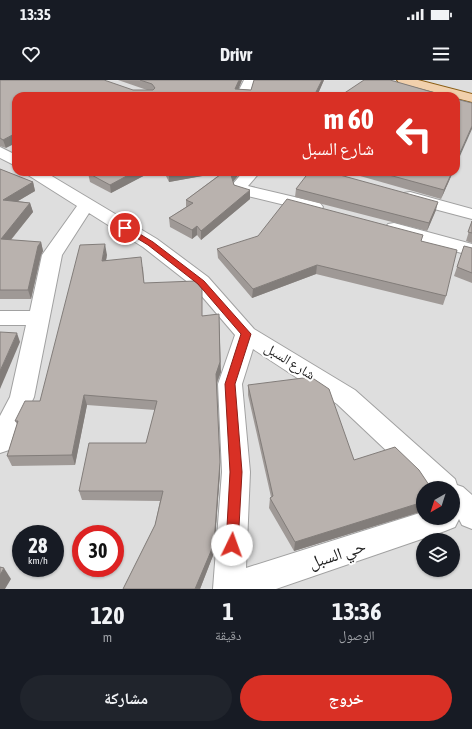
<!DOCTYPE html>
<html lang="ar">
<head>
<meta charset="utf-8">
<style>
  :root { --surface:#171b24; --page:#20242c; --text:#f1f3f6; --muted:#9ea1a6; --accent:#d93025 }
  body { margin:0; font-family:"Asap Condensed","Noto Naskh Arabic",sans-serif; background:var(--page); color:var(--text); direction:rtl; height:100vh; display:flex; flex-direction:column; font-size:15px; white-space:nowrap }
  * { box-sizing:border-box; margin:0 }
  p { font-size:13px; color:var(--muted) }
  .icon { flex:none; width:22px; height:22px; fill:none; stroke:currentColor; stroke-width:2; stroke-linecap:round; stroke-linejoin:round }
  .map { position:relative; height:509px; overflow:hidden; direction:ltr }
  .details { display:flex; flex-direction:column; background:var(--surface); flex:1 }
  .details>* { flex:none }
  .top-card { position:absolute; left:12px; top:12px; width:448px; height:84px; border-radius:12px; box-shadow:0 1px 3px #0004; direction:rtl; background:#d93025; color:#fff; overflow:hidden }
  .needle { width:26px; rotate:219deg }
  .tools { position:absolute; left:416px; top:401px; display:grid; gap:8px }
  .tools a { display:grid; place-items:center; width:44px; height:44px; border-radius:50%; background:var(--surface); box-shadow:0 1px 3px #0004; font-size:20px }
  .speed { position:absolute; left:12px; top:445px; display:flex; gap:8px; font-size:20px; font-weight:700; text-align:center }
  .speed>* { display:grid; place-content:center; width:52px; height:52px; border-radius:50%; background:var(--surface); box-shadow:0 1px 3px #0004; line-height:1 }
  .speed small { font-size:10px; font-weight:400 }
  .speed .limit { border:6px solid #d22; background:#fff; color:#111 }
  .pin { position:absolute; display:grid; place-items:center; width:34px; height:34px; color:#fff; margin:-17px; border:2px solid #fff; border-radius:50%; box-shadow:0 1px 4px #0007 }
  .me { position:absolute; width:44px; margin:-22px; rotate:3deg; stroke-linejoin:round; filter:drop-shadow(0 0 3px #0008) }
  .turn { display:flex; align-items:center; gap:14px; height:84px; padding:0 20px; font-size:18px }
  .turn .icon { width:52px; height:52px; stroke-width:2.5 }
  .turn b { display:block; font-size:28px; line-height:34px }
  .eta { display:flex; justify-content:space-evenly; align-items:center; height:68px; text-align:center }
  .eta b { font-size:24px; font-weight:700; line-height:28px }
  .cta { display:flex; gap:8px; margin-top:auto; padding:8px 20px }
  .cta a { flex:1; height:46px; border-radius:24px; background:var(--accent); color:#fff; font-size:16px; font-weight:700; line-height:46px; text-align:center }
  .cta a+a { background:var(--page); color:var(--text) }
  .status { display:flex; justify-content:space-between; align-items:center; height:28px; padding:0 20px; background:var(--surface); direction:ltr }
  .status svg { height:11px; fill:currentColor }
  header { display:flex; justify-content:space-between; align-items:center; height:52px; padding:0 20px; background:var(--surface); font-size:18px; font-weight:700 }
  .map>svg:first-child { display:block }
  .residential { fill:#dedede; fill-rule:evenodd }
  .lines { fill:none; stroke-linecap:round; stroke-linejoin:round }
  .minor-casing { stroke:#a1a1a1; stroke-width:2 }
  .major-casing { stroke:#8a5d13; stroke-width:2 }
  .minor { fill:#fff; fill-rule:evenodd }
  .major { fill:#f1d0ac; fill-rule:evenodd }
  .wall { fill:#9f9996 }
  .shaded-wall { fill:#827d7a }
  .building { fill:#b9b2ae; stroke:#827d7a }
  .route { fill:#d93025; stroke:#8d1f18 }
  .labels { text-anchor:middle; stroke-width:4; stroke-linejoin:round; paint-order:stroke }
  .street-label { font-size:14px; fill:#202020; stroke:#fff }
  .near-street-label { font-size:17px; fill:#202020; stroke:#fff }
</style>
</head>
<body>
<div class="status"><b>13:35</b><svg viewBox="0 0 49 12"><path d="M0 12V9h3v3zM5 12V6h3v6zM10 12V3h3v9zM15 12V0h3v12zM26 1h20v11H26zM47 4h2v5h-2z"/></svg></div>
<header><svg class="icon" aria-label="menu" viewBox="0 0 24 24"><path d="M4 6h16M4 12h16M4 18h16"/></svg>Drivr<svg class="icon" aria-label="heart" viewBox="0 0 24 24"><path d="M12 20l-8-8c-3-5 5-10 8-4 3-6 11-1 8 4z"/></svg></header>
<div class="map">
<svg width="472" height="509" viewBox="0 0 472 509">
  <rect width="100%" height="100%" fill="#f0ede8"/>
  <!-- residential -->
  <path class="residential" d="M0,0H472V509H0ZM16,16H456V92H16ZM423,408H453V438H423ZM21,454H55V488H21ZM81,454H115V488H81ZM423,460H453V490H423Z"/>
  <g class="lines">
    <defs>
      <g id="minor">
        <path d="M244,0H256L250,16H236Z"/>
        <path d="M0,67L16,75V86L0,78Z"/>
        <path d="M26,92H45L157,159L208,197L254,249L355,310L455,399L457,405L463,407L472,415V449L462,445L459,439L455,447L445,451L276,509H213L222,392L218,304L235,255L194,207L143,167L89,133L62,175L34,317L9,370L0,373V336L10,317L26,245H0V231H30L42,175L77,126L28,95ZM253,269L337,324L426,408H453V438H423V432L246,488L250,392L242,304Z"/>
        <path d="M243,92H260L248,106L320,123L323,127L320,131L314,132L235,113L232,105Z"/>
        <path d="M410,112L472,129V139L404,121L402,117L404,113Z"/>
        <path d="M394,143L472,164V176L388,152L385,148L388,144Z"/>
      </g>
      <path id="major" d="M397,0H418L472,14V22L456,18V16H449L399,3Z"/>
    </defs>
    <!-- minor casing -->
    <use href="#minor" class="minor-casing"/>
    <!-- major casing -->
    <use href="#major" class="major-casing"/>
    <!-- minor -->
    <use href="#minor" class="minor"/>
    <!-- major -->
    <use href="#major" class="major"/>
  </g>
  <!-- wall -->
  <g class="wall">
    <path d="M0,0L133,10H147L118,0H242L238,9L251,10L254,0H324L317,16H16L6,68L0,66Z"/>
    <path d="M0,89L33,102L35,111L18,121L30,123L33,132L11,160L41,162L43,171L41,175L31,219H0Z"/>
    <path d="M90,92H151L111,113L90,102L88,93Z"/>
    <path d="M164,92H241L233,102L234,105L250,119L201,160L197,155L192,159L170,147L169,138L186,127V120L223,92L169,102Z"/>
    <path d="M346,92H453L441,119Z"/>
    <path d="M296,109L436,130L427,151L295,117Z"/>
    <path d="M472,141V163L466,161Z"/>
    <path d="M422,161L446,216L443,225L316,194L252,218L218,178L217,169Z"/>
    <path d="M464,166L472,168V203L454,196Z"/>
    <path d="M107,175L106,180L143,187L144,203L202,219V235L221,292L217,304L220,392L214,473L200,509H123L155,445L160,421L82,420L79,411L146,363L155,330L87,325L75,385L12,386L7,376L17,344L15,341L40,321Z"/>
    <path d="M248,305L354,380L423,408V431L294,471L269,428L270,418L271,417L248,315Z"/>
  </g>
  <!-- shaded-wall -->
  <g class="shaded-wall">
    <path d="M239,0H242L236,16L235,9Z"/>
    <path d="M322,0H324L317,16H314Z"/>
    <path d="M472,46V49L456,85V82Z"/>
    <path d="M16,53V63L6,68L3,60Z"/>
    <path d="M134,92H151L111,113L110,105Z"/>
    <path d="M178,92H225L169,102V94Z"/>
    <path d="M234,92H241L231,104V95Z"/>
    <path d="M452,92H453L441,119L444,110Z"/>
    <path d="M33,102L35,111L6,128L3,120Z"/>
    <path d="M250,110V119L201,160V151Z"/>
    <path d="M438,122L436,130L427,151L429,143Z"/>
    <path d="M30,123L33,132L4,168L1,159Z"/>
    <path d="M197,146V155L192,159V150Z"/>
    <path d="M41,162L43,171L41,175L31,219L28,210L38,166Z"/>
    <path d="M105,164L107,175L104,191L102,181Z"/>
    <path d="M317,185L316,194L252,218L253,209Z"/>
    <path d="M219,234L221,292L216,304V294Z"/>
    <path d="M17,253L20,262L0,309V291Z"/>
    <path d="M84,315L87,325L75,385L72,375Z"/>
    <path d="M220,382V392L214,473L200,509H195Z"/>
    <path d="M423,422V431L294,471L295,462Z"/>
    <path d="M4,488L11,499L5,509H0V495Z"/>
  </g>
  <!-- building -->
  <g class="building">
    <path d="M0,0H104L133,10H153L155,8L152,4L140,0H239L235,9L251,10L254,0H322L314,16H16V53L3,60L0,58Z"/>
    <path d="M364,0H390L446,16H340Z"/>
    <path d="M456,19L472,23V46L456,82Z"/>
    <path d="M0,89L33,102L3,120L30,123L1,159L41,162L38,166L28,210H0Z"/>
    <path d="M90,92H134L110,105L88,93Z"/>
    <path d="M168,92H178L169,94Z"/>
    <path d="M224,92H234L231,95L234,105L250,110L201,151L197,146L192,150L169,138L193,123L186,120Z"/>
    <path d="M309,92H329L438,122L429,143L296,109Z"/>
    <path d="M378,92H452L444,110Z"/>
    <path d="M287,119L423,155L421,161L457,170L446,216L317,185L253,209L217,169L258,156Z"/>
    <path d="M472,141V153L468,152Z"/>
    <path d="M105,164L102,181L141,177L144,203L195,201L202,209V236L219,234L220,282L216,294L220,382L214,464L195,509H123L155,445L163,411H79L89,363H146L157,321L84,315L72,375L7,376L18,341H15L25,321H40L80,165Z"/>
    <path d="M464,166L472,168V193L457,187Z"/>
    <path d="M0,252L17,253L0,291Z"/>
    <path d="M311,297L329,309L354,380L395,367L419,390L431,408H423V422L295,462L270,418L273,416L248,305Z"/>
    <path d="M0,487L4,488L0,495Z"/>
  </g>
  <!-- route -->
  <path class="route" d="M125,145L153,162L204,201L251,254L235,304L242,392L238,465L236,469L232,471L227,469L226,465L230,392L225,304L241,254L198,204L148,165L122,149L121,148Z"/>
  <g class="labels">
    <!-- street labels -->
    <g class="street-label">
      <text transform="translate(290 281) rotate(32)" y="5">شارع السبل</text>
    </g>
    <!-- near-street labels -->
    <g class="near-street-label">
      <text transform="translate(337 474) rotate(-18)" y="6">حي السبل</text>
    </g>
  </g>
</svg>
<div class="tools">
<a><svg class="needle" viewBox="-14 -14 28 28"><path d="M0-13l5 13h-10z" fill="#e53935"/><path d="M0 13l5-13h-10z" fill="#9ea1a6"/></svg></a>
<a><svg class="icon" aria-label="layers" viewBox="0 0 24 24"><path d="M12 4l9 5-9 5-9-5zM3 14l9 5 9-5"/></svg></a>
</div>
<div class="speed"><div>28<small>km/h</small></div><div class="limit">30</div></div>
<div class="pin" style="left:125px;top:148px;background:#d93025"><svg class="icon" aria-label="arrive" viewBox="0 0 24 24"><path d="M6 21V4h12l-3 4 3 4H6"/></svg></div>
<svg class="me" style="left:232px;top:465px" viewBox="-20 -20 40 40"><circle r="19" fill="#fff"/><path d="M0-13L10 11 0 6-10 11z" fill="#d93025"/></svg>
<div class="top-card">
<div class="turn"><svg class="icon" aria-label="left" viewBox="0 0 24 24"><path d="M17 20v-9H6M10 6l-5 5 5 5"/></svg><div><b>60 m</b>شارع السبل</div></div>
</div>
</div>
<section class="details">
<div class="eta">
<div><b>13:36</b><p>الوصول</p></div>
<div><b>1</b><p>دقيقة</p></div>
<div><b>120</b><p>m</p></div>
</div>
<div class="cta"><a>خروج</a><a>مشاركة</a></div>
</section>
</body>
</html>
